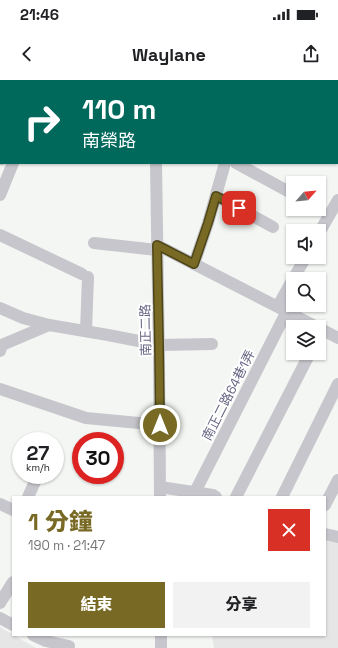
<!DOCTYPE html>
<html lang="zh-TW">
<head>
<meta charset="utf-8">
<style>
  :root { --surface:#fff; --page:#f2f2f2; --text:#202124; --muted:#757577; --accent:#786a24 }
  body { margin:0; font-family:"Space Grotesk","Noto Sans TC",sans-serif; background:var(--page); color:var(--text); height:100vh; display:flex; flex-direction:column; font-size:15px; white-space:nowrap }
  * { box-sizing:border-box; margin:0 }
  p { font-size:13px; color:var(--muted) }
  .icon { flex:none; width:22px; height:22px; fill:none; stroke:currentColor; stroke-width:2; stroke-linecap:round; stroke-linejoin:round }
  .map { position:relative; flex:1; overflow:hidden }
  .details { position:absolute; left:12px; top:416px; width:314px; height:140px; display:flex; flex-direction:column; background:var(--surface); border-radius:0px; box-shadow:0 1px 3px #0004 }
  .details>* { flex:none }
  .guide { position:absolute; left:0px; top:0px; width:338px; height:84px; box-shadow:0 1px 3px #0004; background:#00695c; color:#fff; overflow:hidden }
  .needle { width:26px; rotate:63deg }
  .fabs { position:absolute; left:286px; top:96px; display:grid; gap:8px }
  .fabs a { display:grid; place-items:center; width:40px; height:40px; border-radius:0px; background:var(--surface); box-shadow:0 1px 3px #0004; font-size:20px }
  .speed { position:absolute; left:12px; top:352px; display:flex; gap:8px; font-size:20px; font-weight:700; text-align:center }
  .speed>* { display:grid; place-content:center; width:52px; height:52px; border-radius:50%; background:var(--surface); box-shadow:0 1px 3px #0004; line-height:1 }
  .speed small { font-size:10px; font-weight:400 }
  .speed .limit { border:6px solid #d22; background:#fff; color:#111 }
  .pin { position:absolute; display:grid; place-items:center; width:34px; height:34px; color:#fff; margin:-17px; border-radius:8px; box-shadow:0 2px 6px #0006 }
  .me { position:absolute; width:44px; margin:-22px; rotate:0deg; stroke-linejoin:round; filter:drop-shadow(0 0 3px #0008) }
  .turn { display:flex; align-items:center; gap:14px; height:84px; padding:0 16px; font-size:18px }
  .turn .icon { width:52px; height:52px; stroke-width:2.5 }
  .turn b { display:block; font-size:28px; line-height:34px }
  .round { display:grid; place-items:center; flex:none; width:42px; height:42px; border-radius:0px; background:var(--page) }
  .summary { display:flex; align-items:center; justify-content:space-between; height:68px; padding:0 16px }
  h1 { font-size:24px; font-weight:800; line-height:30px; color:var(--accent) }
  .button { display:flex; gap:8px; margin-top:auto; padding:8px 16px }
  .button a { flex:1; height:46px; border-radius:0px; background:var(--accent); color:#fff; font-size:16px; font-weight:800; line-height:46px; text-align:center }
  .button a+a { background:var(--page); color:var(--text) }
  .status { display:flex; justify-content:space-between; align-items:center; height:28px; padding:0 20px; background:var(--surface); direction:ltr }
  .status svg { height:11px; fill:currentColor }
  header { display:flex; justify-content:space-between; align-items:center; height:52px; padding:0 16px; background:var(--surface); font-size:18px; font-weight:800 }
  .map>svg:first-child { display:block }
  .built { fill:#e5e6e5 }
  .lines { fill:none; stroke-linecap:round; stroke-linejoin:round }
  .minor { stroke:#c6c6cc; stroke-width:12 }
  .route-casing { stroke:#4e4517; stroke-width:10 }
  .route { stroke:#786a24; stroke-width:7 }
  .labels { text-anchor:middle; stroke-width:4; stroke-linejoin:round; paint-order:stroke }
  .street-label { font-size:13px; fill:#666483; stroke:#fff }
</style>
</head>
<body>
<div class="status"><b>21:46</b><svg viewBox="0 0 49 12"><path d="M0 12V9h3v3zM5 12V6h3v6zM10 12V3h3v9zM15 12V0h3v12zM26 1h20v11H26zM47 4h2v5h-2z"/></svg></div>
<header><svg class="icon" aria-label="back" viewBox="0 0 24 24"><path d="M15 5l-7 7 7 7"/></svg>Waylane<svg class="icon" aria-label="share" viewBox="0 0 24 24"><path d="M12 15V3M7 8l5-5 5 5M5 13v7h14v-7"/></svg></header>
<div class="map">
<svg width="338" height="568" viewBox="0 0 338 568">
  <rect width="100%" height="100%" fill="#f3f6f2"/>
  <!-- built -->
  <g class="built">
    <path d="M325,451L338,454V568H214L212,555H325Z"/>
    <path d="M0,547L13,555L36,568H0Z"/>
  </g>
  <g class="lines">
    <!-- minor -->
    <g class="minor">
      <path d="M155,0V1"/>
      <path d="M261,0L263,1"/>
      <path d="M250,1V0"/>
      <path d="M337,38L338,39"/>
      <path d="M0,79H1"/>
      <path d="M156,83L159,279L160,417"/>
      <path d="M236,83L293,114"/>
      <path d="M0,115L13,83"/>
      <path d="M216,116L273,147"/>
      <path d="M319,153L338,120"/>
      <path d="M0,155L82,194"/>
      <path d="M94,163L157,170"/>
      <path d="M157,165L317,247"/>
      <path d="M194,184L208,143L225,83"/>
      <path d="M293,199L306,177"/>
      <path d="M278,226L293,199"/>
      <path d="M0,228L23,238L49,245L108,255L159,265L212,264"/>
      <path d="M319,248L338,258"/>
      <path d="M86,251L88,197"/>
      <path d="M0,271L2,265L49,245"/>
      <path d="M0,309L86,338L160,345"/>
      <path d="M160,407L213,415L216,417"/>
      <path d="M195,412L287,231"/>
      <path d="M28,417L38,395"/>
      <path d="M236,417L310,273"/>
      <path d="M282,417L338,304"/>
      <path d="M0,424L13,430"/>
      <path d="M325,425L338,400"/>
      <path d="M325,454L338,457"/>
      <path d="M0,523L13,502"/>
      <path d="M0,538L13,545"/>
      <path d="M33,555L46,561L69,566"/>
      <path d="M161,555V568"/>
    </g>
  </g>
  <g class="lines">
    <defs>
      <path id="route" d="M160,345L159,265L157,165L194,184L208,143L216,116L239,128"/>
    </defs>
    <!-- route casing -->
    <use href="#route" class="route-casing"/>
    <!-- route -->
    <use href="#route" class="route"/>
  </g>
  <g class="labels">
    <!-- street labels -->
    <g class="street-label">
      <text transform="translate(145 250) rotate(-91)" y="5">南正二路</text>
      <text transform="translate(228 315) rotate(-63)" y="5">南正二路64巷1弄</text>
    </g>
  </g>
</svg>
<div class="fabs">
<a><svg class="needle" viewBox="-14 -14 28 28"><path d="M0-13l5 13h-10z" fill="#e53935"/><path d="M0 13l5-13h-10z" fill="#757577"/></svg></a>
<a><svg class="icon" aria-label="sound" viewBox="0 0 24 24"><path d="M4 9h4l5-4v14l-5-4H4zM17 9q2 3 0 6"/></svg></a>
<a><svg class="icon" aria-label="search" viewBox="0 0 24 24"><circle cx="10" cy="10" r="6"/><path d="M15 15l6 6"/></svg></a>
<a><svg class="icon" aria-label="layers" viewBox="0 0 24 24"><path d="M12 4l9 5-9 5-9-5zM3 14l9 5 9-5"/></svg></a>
</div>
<div class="speed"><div>27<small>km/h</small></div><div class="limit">30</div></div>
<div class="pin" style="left:239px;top:128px;background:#d93025"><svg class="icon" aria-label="arrive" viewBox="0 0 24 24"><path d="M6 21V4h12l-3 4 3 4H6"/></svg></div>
<svg class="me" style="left:160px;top:345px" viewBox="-20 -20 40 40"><circle r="17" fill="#786a24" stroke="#fff" stroke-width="3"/><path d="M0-11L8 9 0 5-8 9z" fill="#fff"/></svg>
<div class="guide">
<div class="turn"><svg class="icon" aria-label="right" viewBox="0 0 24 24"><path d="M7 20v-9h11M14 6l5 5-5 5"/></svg><div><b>110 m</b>南榮路</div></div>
</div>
<section class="details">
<div class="summary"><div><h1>1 分鐘</h1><p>190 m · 21:47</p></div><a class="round" style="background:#d93025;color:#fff"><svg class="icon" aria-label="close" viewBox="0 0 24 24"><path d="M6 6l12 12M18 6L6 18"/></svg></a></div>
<div class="button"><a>結束</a><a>分享</a></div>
</section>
</div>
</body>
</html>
